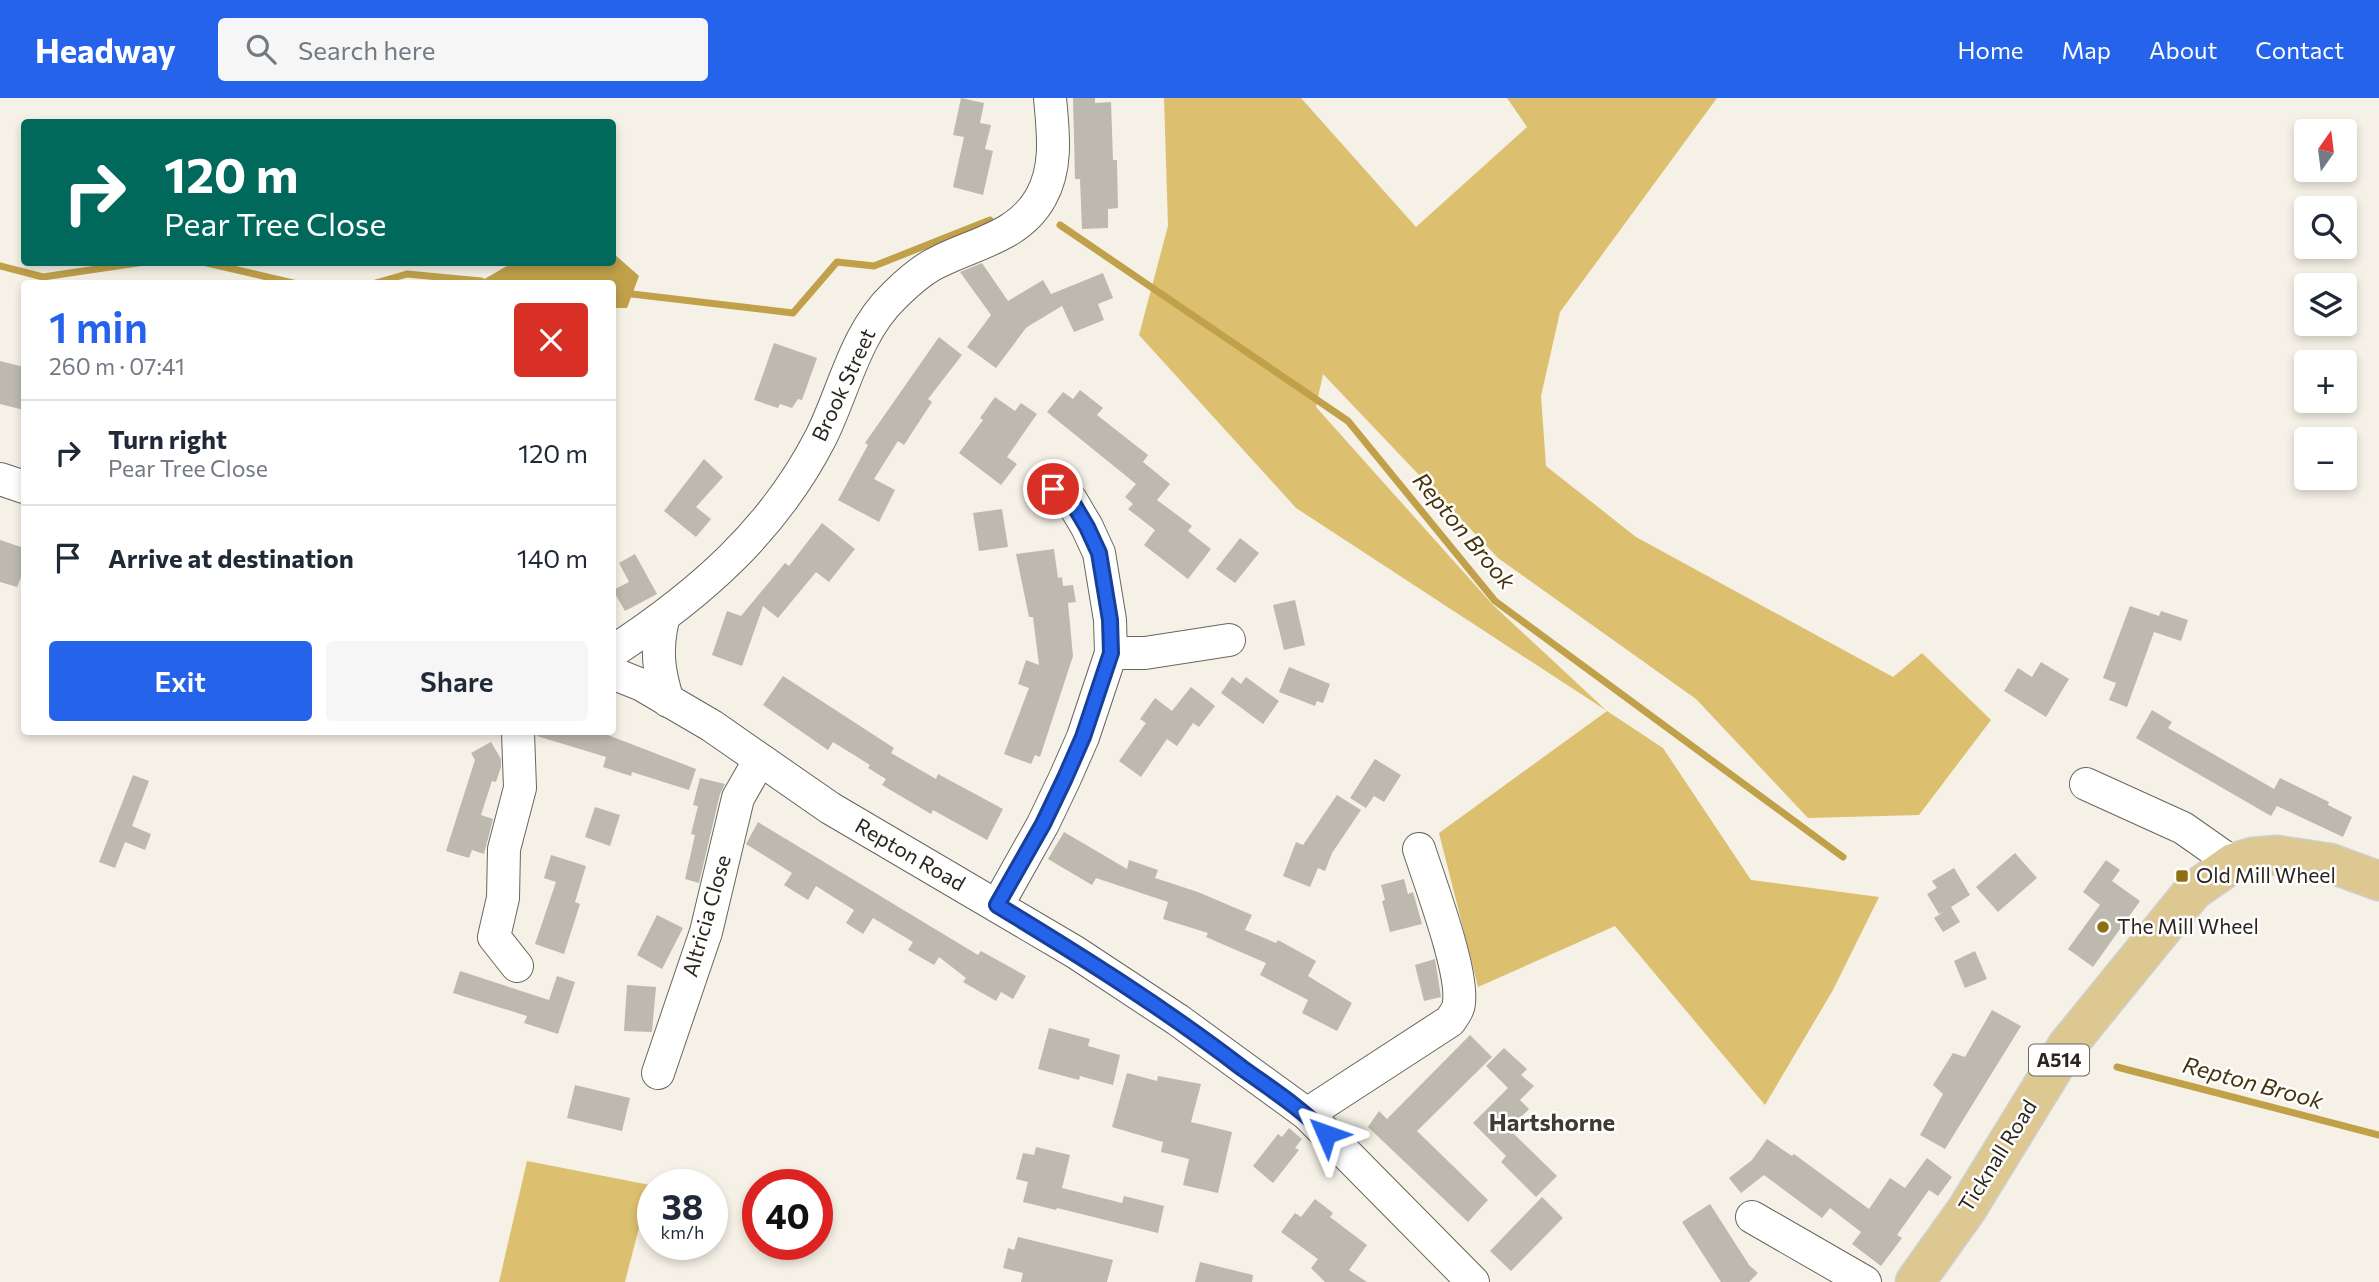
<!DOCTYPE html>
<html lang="en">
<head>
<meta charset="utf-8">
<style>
  :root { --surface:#fff; --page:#f6f6f7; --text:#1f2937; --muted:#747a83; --line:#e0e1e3; --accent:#2563eb }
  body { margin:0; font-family:Commissioner,sans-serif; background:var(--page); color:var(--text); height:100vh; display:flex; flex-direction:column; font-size:26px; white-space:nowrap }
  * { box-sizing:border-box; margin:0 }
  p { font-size:23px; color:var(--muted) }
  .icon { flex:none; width:38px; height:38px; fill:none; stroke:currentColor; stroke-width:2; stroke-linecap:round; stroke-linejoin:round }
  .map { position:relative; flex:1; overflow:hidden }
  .drawer { position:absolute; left:21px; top:182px; width:595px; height:455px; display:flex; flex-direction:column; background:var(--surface); border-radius:7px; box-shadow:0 4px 10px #0003 }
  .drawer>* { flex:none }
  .banner { position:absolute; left:21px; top:21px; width:595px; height:147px; border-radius:7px; box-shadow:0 4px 10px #0003; background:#00695c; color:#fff; overflow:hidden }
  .needle { width:46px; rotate:14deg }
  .fabs { position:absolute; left:2294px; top:21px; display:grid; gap:14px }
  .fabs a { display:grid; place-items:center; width:63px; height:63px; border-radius:7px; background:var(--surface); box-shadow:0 4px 10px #0003; font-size:35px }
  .speed { position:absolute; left:637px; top:1071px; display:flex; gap:14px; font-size:35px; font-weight:700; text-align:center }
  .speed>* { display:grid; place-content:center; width:91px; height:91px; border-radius:50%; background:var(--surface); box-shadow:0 4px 10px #0003; line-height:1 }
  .speed small { font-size:18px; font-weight:400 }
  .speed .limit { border:10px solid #d22; background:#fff; color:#111 }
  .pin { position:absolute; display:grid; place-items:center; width:60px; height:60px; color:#fff; margin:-30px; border:4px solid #fff; border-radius:50%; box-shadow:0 2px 7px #0007 }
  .me { position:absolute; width:77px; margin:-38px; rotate:313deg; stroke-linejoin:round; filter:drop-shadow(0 0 5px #0008) }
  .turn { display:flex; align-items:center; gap:24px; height:147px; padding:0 28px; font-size:32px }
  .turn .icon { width:91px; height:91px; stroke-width:2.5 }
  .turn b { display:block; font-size:49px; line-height:60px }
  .round { display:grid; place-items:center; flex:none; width:74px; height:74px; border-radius:7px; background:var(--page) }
  .overview { display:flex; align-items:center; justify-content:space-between; height:119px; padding:0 28px }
  h1 { font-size:42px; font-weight:600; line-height:52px; color:var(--accent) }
  .button { display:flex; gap:14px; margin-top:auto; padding:14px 28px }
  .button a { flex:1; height:80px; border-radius:7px; background:var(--accent); color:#fff; font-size:28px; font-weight:600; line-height:80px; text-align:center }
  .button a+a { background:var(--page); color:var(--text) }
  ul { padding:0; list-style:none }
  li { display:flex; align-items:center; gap:21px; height:105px; padding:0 28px; border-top:2px solid var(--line) }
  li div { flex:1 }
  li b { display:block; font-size:26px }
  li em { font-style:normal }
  header { display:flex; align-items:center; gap:42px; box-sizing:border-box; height:98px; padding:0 35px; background:var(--accent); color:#fff }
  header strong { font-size:33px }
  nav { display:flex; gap:38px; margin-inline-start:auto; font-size:24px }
  .search { width:490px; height:63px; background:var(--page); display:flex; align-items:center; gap:18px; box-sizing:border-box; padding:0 24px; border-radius:7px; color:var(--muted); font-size:26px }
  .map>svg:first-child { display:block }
  .green { fill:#ddbf70 }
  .water { fill:#c0a049 }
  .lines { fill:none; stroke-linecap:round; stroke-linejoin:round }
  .stream { stroke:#c0a049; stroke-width:7 }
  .building { fill:#bdb9af }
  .minor-casing { stroke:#69665d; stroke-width:34 }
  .major-casing { stroke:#cfcfce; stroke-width:41 }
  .minor { stroke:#fff; stroke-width:32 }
  .major { stroke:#ddc892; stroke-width:38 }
  .route-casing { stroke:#184099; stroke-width:18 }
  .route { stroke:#2563eb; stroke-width:12 }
  .poi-dot { fill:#8d7013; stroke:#fffefc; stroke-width:2.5 }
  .labels { text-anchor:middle; stroke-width:5; stroke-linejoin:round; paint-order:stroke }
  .shield { fill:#fffefc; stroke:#686763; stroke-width:2 }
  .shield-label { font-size:19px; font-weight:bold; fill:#272622 }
  .street-label { font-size:21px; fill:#272622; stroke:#fffefc }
  .poi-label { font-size:21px; fill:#272622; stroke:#fffefc; text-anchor:start }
  .water-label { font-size:23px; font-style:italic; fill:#42340e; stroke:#fffefc }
  .quarter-label { font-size:24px; font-weight:bold; fill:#3e3b33; stroke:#fffefc }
</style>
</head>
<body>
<header>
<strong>Headway</strong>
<div class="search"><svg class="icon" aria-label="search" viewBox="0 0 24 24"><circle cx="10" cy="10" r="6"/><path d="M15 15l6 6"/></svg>Search here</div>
<nav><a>Home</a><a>Map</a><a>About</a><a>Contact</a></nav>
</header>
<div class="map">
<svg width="2379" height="1184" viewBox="0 0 2379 1184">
  <rect width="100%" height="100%" fill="#f5f1e6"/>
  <!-- green -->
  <g class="green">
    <path d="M1164,0H1301L1416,129L1527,29L1507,0H1717L1560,214L1541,298L1546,368L1636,439L1893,579L1922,555L1991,622L1919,717L1808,720L1696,601L1498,460L1323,276L1316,309L1493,507L1607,613L1663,650L1751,782L1879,799L1833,892L1765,1007L1615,828L1478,889L1439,735L1607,613L1296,410L1139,237L1168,128Z"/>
    <path d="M527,1063L650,1087L625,1184H499Z"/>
  </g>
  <!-- water -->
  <path class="water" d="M613,155L639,178L627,210H613L612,186H489L481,183L512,165L612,164Z"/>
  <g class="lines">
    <!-- stream -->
    <g class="stream">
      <path d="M1060,127L1348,323L1495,503L1843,759"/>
      <path d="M203,164L297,186"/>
      <path d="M0,168L43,179L144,164"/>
      <path d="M372,186L407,176L481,183"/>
      <path d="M632,196L793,215L837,164L874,168L990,122"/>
      <path d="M2117,969L2379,1037"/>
    </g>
  </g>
  <!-- building -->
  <g class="building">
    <path d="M961,0L984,5L980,25L991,27L985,51L993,53L983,97L953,89L964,39L953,37Z"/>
    <path d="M1073,0H1095V5L1111,4L1113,62H1117L1118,110L1108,111V130L1082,131L1080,81H1075Z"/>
    <path d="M982,165L1008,203L1043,182L1051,196L1103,175L1113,200L1098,206L1104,222L1074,234L1062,208L1032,226L1026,230L996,270L967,249L991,217L960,174Z"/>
    <path d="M939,239L962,257L928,301L932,304L904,347L898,343L874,381L895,392L879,424L838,402L868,347L865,345Z"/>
    <path d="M774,245L817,260L802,302L798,301L792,310L780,306L778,310L754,302Z"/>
    <path d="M0,263L24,269V312L0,306Z"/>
    <path d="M1080,292L1103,310L1097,317L1148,357L1143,364L1170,386L1157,402L1192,428L1188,433L1211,451L1188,481L1144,447L1155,432L1128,411L1133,406L1125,399L1136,386L1047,314L1063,294L1073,301Z"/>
    <path d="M995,299L1015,313L1021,305L1037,316L1007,359L1017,366L1001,387L959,355L983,322L980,320Z"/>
    <path d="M704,361L723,379L696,409L711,421L696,439L664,413Z"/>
    <path d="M1002,411L1008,449L979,453L973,415Z"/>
    <path d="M822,425L855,451L829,484L816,474L778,520L763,508L742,568L712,557L727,513L741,518L785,465L789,468Z"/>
    <path d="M1240,440L1259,455L1235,485L1216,471Z"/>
    <path d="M0,442L24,450V480L21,479L17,489L0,484Z"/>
    <path d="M1054,451L1058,480L1062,479L1063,488L1073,487L1076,504L1068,505L1073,558L1040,659L1035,657L1031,666L1004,656L1029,590L1018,586L1026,562L1039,567L1033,519H1029L1016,456Z"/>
    <path d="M635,456L657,496L625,513L613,492L629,484L619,465Z"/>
    <path d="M1295,502L1305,547L1284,552L1273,507Z"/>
    <path d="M2130,508L2159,518L2161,513L2188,522L2181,543L2154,534L2127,609L2109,602L2116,585L2103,580Z"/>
    <path d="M2041,564L2069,581L2046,619L2004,593L2018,570L2032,579Z"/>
    <path d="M1289,569L1330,586L1323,605L1317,603L1315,608L1279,594Z"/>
    <path d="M783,578L894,650L891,655L936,681L938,676L1003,711L987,742L933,712L931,716L882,687L886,681L868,670L870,667L833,644L828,652L763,607Z"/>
    <path d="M1232,579L1241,586L1246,579L1279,603L1263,626L1221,595Z"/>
    <path d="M1191,589L1215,608L1199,629L1193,625L1177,648L1167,641L1141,679L1119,663L1146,625L1140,621L1155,600L1172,613Z"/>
    <path d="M2152,612L2172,624L2168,630L2274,691L2280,680L2329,704L2328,707L2352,719L2343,739L2277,708L2271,718L2136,640Z"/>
    <path d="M536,634H600L696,671L689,692L632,674L631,678L603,669L606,659L537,638Z"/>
    <path d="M491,644L501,661V669L496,684L492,683L481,717L493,721L484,756L472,752L469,760L446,753L475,662L471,655Z"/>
    <path d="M1375,661L1401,677L1384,704L1374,698L1366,710L1350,700Z"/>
    <path d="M133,677L149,683L132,728L151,736L145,752L125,744L115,770L99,764Z"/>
    <path d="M700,680L725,686L720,696L699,785L685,781L695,737L691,736L698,708L693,707Z"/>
    <path d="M1337,697L1361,712L1332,755L1325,773L1318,770L1310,789L1283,778L1296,744L1303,747Z"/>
    <path d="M595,709L620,717L610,748L585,739Z"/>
    <path d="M758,724L978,857L981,853L1026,878L1013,901L1001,894L996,903L963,884L966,880L939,859L934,867L908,852L913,844L873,820L863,836L846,825L854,812L816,788L808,802L784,787L792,775L746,746Z"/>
    <path d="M1064,734L1127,771L1129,762L1158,772L1155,780L1198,794L1252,817L1245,832L1276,845L1278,842L1316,863L1308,878L1352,905L1337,933L1302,915L1308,902L1260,877L1266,865L1206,839L1208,835L1163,821L1168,804L1096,780L1092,787L1048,761Z"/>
    <path d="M2015,755L2037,780L1998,814L1976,789Z"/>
    <path d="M551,757L586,768L575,804L580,806L564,856L535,846L556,784L544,780Z"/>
    <path d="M2106,762L2120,772L2112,783L2140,803L2093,869L2068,851L2100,807L2083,794Z"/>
    <path d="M1954,770L1970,797L1951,809L1960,824L1943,834L1934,820L1945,813L1939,816L1927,796L1937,790L1932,783Z"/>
    <path d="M1404,781L1408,796L1413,794L1422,826L1390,834L1382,803L1385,802L1381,787Z"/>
    <path d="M657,817L683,830L662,871L637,857Z"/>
    <path d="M1975,853L1987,881L1965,890L1954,863Z"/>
    <path d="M1435,861L1441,899L1424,903L1415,867Z"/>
    <path d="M460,873L549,902L557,878L575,884L558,936L524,925L527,918L453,895Z"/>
    <path d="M627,887L656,889L652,934L624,933Z"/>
    <path d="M1992,912L2021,928L1945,1051L1920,1037L1943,996L1933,987L1953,955L1965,959Z"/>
    <path d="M1049,930L1090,941L1088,948L1120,957L1113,987L1080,978L1079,982L1038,971Z"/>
    <path d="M1470,937L1492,959L1417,1033L1488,1102L1468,1124L1368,1029L1379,1013L1387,1021Z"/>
    <path d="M1504,950L1527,971L1521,977L1534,988L1520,1002L1529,1011L1509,1031L1557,1078L1536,1099L1501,1064L1506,1058L1473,1025L1508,990L1486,968Z"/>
    <path d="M1127,975L1157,983L1158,978L1201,986L1191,1024L1232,1034L1218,1095L1183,1087L1189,1061L1161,1054L1163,1044L1112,1029Z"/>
    <path d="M575,987L630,1000L622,1033L567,1020Z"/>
    <path d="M1289,1030L1302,1041L1295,1050L1299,1052L1273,1085L1253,1068L1278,1036L1282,1039Z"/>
    <path d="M1767,1041L1792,1058L1794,1056L1869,1111L1890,1080L1905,1090L1927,1060L1952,1079L1938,1098L1929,1092L1897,1137L1902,1140L1881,1168L1852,1146L1861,1134L1830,1110L1822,1120L1764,1077L1741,1095L1729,1080L1752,1062Z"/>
    <path d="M1036,1049L1070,1057L1062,1090L1122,1105L1124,1098L1164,1108L1158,1135L1057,1110L1056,1112L1023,1104L1028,1084L1016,1081L1023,1055L1034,1057Z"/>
    <path d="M1542,1099L1563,1120L1511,1173L1490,1153Z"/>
    <path d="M1315,1101L1333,1115L1330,1119L1367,1147L1349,1172L1367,1184H1325L1311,1170L1318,1161L1281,1134L1295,1115L1301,1119Z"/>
    <path d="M1710,1106L1749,1167L1758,1175L1749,1184H1721L1682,1124Z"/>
    <path d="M1018,1139L1113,1162L1107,1184H1021L1023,1175L1003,1170L1008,1150L1014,1152Z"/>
    <path d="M1200,1164L1253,1177L1252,1184H1195Z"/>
  </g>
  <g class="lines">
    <defs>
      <g id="minor">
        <path d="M0,381L24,389"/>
        <path d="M663,521C656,552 658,572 668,603"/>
        <path d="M612,554C699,497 773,433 821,339C844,293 855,235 894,198C907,185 922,171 940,163C976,145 1020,138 1041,99C1058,69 1053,33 1050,0"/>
        <path d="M1111,555H1145L1229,542"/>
        <path d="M612,575L642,587L712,628L830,710L1075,854L1178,922L1307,1016L1473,1184"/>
        <path d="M2086,686L2183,730L2233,765"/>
        <path d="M997,808L1043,726L1065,680L1083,639L1111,555L1110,522L1099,455L1087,429L1071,402L1053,391"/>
        <path d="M517,868L494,839L503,800L504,751L520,690L518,634"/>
        <path d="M658,975L706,834L738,700L759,663"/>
        <path d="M1307,1016L1450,923C1454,917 1459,911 1459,904C1463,872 1430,785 1419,751"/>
        <path d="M1752,1119L1865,1184"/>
      </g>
      <path id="major" d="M1915,1184L1967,1111L2067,948L2193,793L2233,765L2253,759L2277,757L2330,765L2379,783"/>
    </defs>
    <!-- minor casing -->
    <use href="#minor" class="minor-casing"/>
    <!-- major casing -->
    <use href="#major" class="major-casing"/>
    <!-- minor -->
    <use href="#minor" class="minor"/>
    <!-- major -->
    <use href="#major" class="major"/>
  </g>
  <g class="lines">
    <defs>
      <path id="route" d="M1053,391L1071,402L1087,429L1099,455L1110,522L1111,555L1083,639L1065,680L1043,726L997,807C1081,858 1164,910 1242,970C1271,991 1301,1010 1326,1036"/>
    </defs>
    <!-- route casing -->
    <use href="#route" class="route-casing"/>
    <!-- route -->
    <use href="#route" class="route"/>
  </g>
  <!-- markers -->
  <g class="poi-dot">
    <rect x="2175" y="771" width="14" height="14" rx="3.5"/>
    <circle cx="2103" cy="829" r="7"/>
  </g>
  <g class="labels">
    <!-- shield labels -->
    <rect class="shield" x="2029" y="946.5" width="60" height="31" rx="5"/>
    <g class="shield-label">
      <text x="2059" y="969">A514</text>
    </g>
    <!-- street labels -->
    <g class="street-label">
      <text transform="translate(844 287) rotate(-65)" y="7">Brook Street</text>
      <text transform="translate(910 757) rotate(30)" y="7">Repton Road</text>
      <text transform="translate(707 818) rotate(-74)" y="7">Altricia Close</text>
      <text transform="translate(1998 1058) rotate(-58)" y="7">Ticknall Road</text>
    </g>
    <!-- poi labels -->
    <g class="poi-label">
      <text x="2196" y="785">Old Mill Wheel</text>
      <text x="2117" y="836">The Mill Wheel</text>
    </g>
    <!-- water labels -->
    <g class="water-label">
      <text transform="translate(1464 433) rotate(50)" y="8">Repton Brook</text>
      <text transform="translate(2253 985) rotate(15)" y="8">Repton Brook</text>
    </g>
    <!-- quarter labels -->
    <g class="quarter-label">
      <text x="1552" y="1033">Hartshorne</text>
    </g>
  </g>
</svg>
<div class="fabs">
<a><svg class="needle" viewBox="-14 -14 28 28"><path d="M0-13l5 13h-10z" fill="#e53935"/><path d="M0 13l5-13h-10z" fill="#747a83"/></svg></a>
<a><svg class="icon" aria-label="search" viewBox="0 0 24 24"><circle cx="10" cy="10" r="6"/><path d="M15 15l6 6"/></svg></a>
<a><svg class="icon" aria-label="layers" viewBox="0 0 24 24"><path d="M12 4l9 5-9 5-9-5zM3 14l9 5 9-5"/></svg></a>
<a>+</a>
<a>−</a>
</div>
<div class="speed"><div>38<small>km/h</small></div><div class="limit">40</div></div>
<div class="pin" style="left:1053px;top:391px;background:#d93025"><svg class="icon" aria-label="arrive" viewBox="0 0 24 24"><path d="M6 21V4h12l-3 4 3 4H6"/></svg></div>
<svg class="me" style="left:1326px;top:1036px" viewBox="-20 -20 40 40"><path d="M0-17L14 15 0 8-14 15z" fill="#2563eb" stroke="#fff" stroke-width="4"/></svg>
<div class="banner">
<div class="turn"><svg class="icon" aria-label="right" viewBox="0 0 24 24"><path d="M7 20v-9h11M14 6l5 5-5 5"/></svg><div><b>120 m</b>Pear Tree Close</div></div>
</div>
<section class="drawer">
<div class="overview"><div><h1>1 min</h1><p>260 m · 07:41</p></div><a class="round" style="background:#d93025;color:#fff"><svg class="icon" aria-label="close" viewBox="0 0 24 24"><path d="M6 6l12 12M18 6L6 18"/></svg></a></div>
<ul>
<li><svg class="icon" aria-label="right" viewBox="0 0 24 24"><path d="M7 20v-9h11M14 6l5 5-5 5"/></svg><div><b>Turn right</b><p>Pear Tree Close</p></div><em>120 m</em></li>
<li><svg class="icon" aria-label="arrive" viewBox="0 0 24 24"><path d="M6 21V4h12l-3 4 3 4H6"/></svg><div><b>Arrive at destination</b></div><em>140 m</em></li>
</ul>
<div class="button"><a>Exit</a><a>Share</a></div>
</section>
</div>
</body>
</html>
